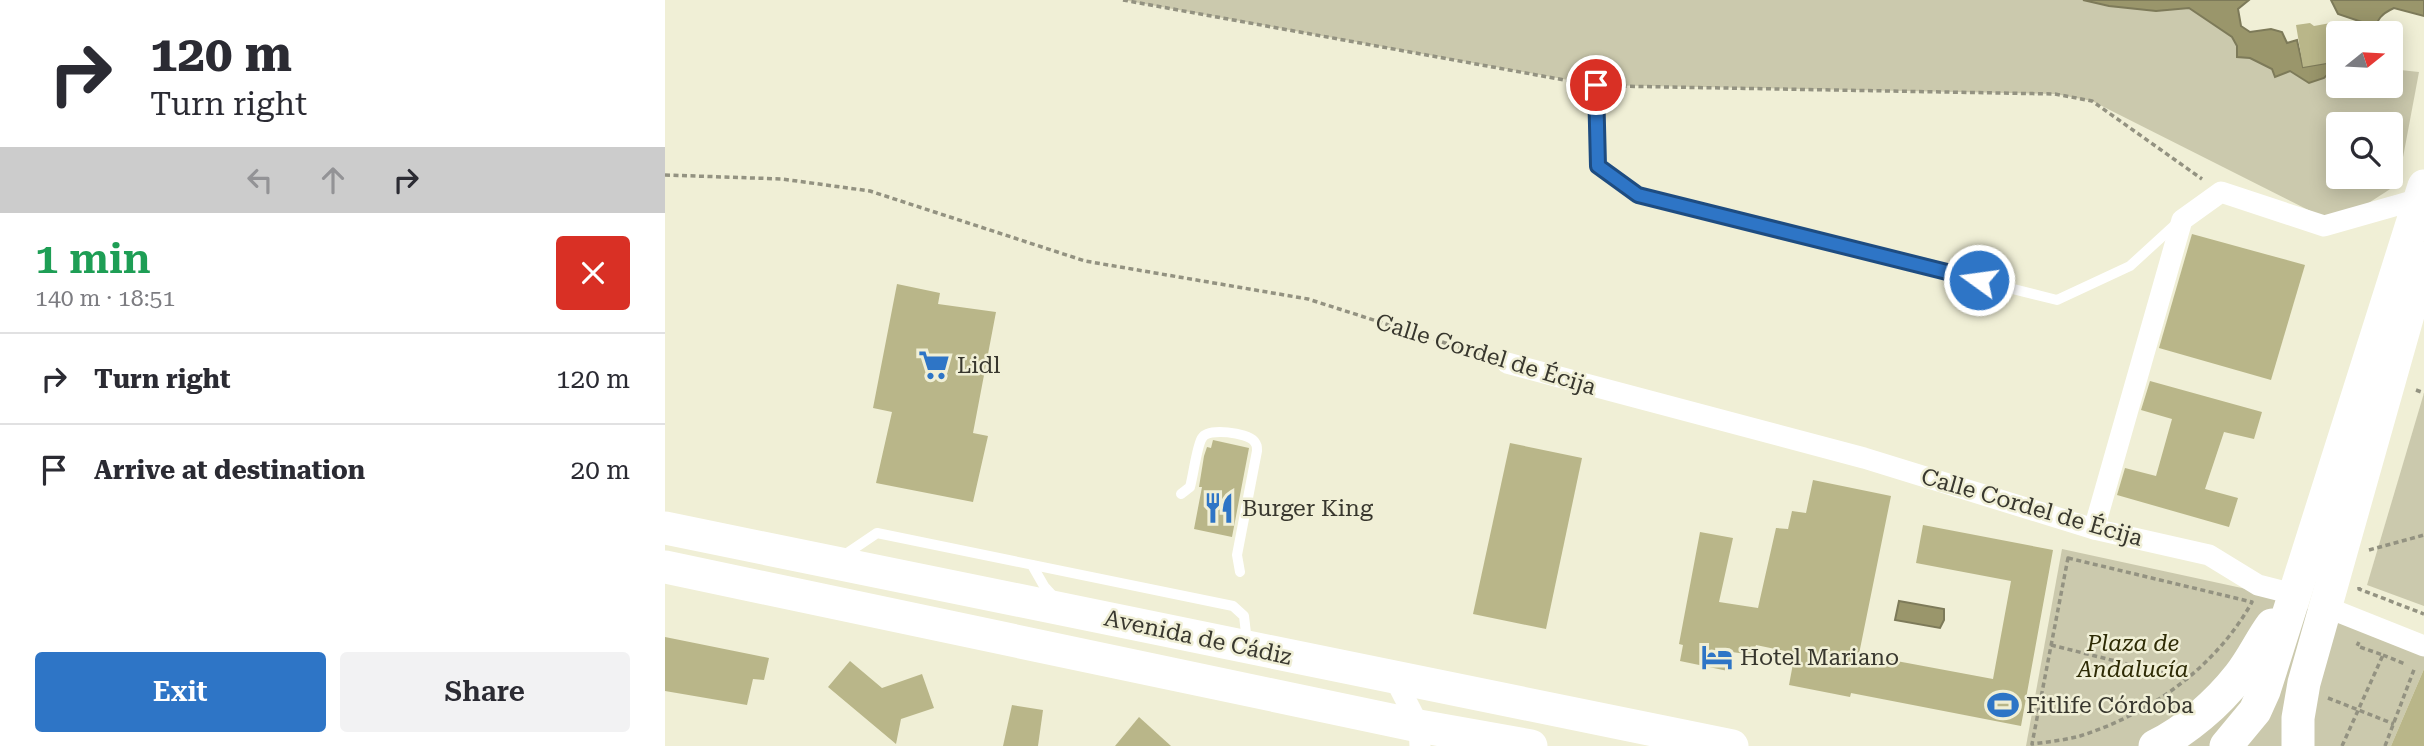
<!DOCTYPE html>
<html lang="en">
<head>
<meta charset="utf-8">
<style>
  :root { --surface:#fff; --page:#f2f2f3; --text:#2b2b33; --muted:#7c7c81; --line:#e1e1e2; --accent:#2e75c6 }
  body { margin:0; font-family:"Roboto Serif",serif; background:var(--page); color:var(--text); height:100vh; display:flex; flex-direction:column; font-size:26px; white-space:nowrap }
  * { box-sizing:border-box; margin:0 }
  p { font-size:23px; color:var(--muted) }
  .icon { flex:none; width:38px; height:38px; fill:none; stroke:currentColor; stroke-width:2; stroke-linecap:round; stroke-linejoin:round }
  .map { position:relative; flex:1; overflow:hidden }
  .panel { display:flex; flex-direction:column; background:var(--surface); width:665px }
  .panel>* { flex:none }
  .banner { background:#fff; color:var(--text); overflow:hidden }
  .needle { width:46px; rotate:72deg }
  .buttons { position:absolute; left:1661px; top:21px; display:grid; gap:14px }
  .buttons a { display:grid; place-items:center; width:77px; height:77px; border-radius:7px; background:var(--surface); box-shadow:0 4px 18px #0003; font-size:35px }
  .pin { position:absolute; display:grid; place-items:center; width:60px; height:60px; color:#fff; margin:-30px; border:4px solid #fff; border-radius:50%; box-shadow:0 2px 7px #0007 }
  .me { position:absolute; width:77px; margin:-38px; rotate:284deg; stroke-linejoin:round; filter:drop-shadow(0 0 5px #0008) }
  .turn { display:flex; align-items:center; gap:24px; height:147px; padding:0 35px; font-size:32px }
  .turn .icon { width:91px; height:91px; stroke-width:2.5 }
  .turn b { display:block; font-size:49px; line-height:60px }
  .lanes { display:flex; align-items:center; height:66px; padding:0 35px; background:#0003; justify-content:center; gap:35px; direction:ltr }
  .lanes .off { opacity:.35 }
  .round { display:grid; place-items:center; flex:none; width:74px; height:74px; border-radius:7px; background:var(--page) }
  .summary { display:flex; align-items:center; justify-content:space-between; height:119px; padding:0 35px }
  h1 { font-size:42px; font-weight:600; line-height:52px; color:#1e9e55 }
  .cta { display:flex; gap:14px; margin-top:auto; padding:14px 35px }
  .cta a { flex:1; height:80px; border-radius:7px; background:var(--accent); color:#fff; font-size:28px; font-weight:600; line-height:80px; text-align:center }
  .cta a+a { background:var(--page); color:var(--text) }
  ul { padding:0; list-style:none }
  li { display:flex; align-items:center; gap:21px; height:91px; padding:0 35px; border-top:2px solid var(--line) }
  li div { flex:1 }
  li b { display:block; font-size:26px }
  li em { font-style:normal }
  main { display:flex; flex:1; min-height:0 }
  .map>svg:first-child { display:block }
  .green { fill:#cbc9ad; fill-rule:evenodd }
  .water { fill:#9a966b; stroke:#7d7a59; stroke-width:2 }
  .building { fill:#b9b689 }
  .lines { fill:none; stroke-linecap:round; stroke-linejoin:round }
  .path { stroke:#939281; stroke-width:3.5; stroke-dasharray:5 3.5; stroke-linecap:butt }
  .lane { stroke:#fff; stroke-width:10 }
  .street { stroke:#fff; stroke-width:21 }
  .primary { stroke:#fff; stroke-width:33 }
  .route-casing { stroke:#1e4c81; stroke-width:18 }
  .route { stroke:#2e75c6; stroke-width:12 }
  .labels { text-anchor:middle; stroke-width:5; stroke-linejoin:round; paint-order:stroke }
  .street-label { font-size:23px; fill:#38372e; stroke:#f0efd6 }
  .poi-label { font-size:23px; fill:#38372e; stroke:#f0efd6; text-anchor:start }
  .park-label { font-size:23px; font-style:italic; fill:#2e2b05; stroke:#f0efd6 }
</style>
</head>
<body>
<main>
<section class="panel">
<div class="banner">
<div class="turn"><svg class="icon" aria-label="right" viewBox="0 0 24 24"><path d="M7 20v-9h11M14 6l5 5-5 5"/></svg><div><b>120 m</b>Turn right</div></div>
<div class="lanes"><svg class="icon off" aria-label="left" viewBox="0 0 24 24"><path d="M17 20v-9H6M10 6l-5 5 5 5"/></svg><svg class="icon off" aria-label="ahead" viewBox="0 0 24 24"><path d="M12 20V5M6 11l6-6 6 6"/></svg><svg class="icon" aria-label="right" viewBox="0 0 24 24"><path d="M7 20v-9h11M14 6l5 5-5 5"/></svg></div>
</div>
<div class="summary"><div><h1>1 min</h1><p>140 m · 18:51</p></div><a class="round" style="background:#d93025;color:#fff"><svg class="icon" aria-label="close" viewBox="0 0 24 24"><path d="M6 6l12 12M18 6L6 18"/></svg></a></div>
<ul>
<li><svg class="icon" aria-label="right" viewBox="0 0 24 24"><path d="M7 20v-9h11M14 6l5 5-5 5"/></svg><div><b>Turn right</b></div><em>120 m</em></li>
<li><svg class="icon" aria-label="arrive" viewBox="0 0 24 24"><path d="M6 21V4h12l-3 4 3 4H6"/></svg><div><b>Arrive at destination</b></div><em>20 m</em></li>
</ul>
<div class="cta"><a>Exit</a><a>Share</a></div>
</section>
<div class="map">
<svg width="1759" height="746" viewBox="0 0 1759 746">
  <rect width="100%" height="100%" fill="#f0efd6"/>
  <!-- green -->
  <g class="green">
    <path d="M458,0H1418L1445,6L1491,11L1524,8L1567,37L1572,46L1585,58L1607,69L1610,77L1625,70L1644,83L1659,78L1664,73L1662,63L1673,64V86H1726V69L1754,72L1733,184L1671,224L1427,101L1390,94L931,85ZM1673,124H1726V177H1673Z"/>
    <path d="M1759,393V606L1702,585Z"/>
    <path d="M1397,549L1586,590L1694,626L1759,651V669L1726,746H1361Z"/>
  </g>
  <!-- water -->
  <g class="water">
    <path d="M1418,0H1584L1573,9L1576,26L1585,32L1606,29L1617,32L1622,43L1632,40L1638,67L1662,63L1664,73L1659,78L1644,83L1625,71L1610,77L1607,69L1585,58L1572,57V46L1567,37L1524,8L1491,11L1444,6Z"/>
    <path d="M1666,0H1759V16L1729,8C1716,14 1712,19 1709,33H1674L1693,27L1697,22L1673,14Z"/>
    <path d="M1234,601L1279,609V620L1275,628L1230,620Z"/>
  </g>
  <!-- building -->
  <g class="building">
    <path d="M1671,22L1673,61L1638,67L1631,25L1645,23L1649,26Z"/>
    <path d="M1527,234L1640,265L1606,380L1494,348Z"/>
    <path d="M232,284L275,293L273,304L331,312L308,433L323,436L308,502L211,483L227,412L208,408Z"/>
    <path d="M1485,381L1597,412L1589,439L1559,432L1540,489L1573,498L1564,527L1452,495L1460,468L1491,476L1507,419L1476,410Z"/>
    <path d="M548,440L584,448L567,537L529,529L537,487H534L539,456L542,447L546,448Z"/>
    <path d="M845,443L917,458L881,629L808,614Z"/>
    <path d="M1148,480L1226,496L1194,654L1328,679L1346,581L1251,563L1258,525L1388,550L1356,726L1186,693L1185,697L1124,685L1130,653L1091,645L1088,655L1067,652L1063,671L1015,661L1018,645L1014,644L1035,532L1068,538L1054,602L1093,608L1111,528L1123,529L1127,511L1141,513Z"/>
    <path d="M0,637L104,658L99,680L88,679L82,705L0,691Z"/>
    <path d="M185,661L217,688L257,674L269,708L236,719L231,744L163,687Z"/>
    <path d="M1759,669V746H1726Z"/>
    <path d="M347,705L378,710L373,746H338Z"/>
    <path d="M474,717L506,746H450Z"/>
  </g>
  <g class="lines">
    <!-- path -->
    <g class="path">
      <path d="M458,0L916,83"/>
      <path d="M948,86L1390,94L1427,101L1537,179"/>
      <path d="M0,175L117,179L205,191L420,261L643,299L824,357"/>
      <path d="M1751,390L1759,393"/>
      <path d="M1704,550L1759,535"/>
      <path d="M1403,558L1587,602C1551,667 1485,714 1415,736C1400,740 1383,742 1367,744Z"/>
      <path d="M1694,587V589L1759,614"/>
      <path d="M1386,645L1523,679"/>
      <path d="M1718,655L1740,664"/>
      <path d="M1663,698L1729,724"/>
      <path d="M1677,746L1718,655L1692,646L1694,642"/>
      <path d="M1720,746L1750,667"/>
    </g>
    <!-- lane -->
    <g class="lane">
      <path d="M931,85L933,166L973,195L1392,300L1465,266L1511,224"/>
      <path d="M516,494L525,487C528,477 532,445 537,438C543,427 582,433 589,441C592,445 592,446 592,451L572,555L575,572"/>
      <path d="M178,556L212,533L568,606L579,616L582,642"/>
      <path d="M367,565L379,586L389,597"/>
    </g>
    <!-- street -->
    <g class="street">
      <path d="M842,363L1199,458L1429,529L1544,555L1593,585L1628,594"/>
      <path d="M1429,529L1517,220L1556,192L1659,226L1754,199"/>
      <path d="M1661,607L1759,646"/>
      <path d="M729,677L754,726L755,746"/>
    </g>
    <!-- primary -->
    <g class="primary">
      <path d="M0,528L1067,746"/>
      <path d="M0,567L754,726L866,746"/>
      <path d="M1490,746C1522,730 1552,704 1574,676C1587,660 1595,641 1607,625"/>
      <path d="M1561,746L1590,711L1599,691L1759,186"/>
      <path d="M1633,746V718L1639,683L1759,258"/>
    </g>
  </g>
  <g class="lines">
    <defs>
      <path id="route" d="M931,85L933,166L973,195L1314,280"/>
    </defs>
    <!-- route casing -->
    <use href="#route" class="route-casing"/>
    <!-- route -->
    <use href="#route" class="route"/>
  </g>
  <!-- icons -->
  <defs>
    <symbol id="supermarket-bare" viewBox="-9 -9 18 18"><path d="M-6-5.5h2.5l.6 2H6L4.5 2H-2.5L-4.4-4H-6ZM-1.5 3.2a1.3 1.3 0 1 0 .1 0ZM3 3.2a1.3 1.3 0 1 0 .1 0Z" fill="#2e75c6" stroke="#f0efd6" stroke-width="2.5" paint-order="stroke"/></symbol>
    <symbol id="restaurant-bare" viewBox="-9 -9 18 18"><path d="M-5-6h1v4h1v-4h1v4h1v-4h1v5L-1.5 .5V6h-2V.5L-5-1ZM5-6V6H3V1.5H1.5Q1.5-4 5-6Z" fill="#2e75c6" stroke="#f0efd6" stroke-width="2.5" paint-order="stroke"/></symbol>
    <symbol id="hotel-bare" viewBox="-9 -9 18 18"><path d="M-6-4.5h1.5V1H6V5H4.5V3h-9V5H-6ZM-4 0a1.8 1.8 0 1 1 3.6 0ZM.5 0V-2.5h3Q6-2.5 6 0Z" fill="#2e75c6" stroke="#f0efd6" stroke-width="2.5" paint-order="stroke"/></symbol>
    <symbol id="stadium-bare" viewBox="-9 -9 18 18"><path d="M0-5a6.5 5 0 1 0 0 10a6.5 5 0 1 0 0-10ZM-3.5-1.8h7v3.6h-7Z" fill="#2e75c6" stroke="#f0efd6" stroke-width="2.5" paint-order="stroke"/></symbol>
  </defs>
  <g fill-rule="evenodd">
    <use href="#supermarket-bare" x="247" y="343" width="44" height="44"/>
    <use href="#restaurant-bare" x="532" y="486" width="44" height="44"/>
    <use href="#hotel-bare" x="1030" y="635" width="44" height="44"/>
    <use href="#stadium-bare" x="1316" y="683" width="44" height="44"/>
  </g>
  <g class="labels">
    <!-- street labels -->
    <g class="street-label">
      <text transform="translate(821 354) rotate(17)" y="8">Calle Cordel de Écija</text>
      <text transform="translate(1367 507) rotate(16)" y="8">Calle Cordel de Écija</text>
      <text transform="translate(533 637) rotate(12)" y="8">Avenida de Cádiz</text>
    </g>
    <!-- poi labels -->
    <g class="poi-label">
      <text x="292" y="373">Lidl</text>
      <text x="577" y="516">Burger King</text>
      <text x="1075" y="665">Hotel Mariano</text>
      <text x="1361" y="713">Fitlife Córdoba</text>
    </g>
    <!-- park labels -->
    <g class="park-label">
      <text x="1468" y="651">Plaza de<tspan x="1468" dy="26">Andalucía</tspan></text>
    </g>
  </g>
</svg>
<div class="buttons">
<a><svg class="needle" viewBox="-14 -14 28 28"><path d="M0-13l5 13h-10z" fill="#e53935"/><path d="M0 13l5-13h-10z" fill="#7c7c81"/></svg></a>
<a><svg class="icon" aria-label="search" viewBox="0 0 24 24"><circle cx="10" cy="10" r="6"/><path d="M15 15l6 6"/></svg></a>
</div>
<div class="pin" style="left:931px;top:85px;background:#d93025"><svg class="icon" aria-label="arrive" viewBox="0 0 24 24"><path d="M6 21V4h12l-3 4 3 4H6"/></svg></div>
<svg class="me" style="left:1314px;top:280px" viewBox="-20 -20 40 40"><circle r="17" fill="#2e75c6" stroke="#fff" stroke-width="3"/><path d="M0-11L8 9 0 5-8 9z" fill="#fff"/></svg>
</div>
</main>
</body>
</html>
